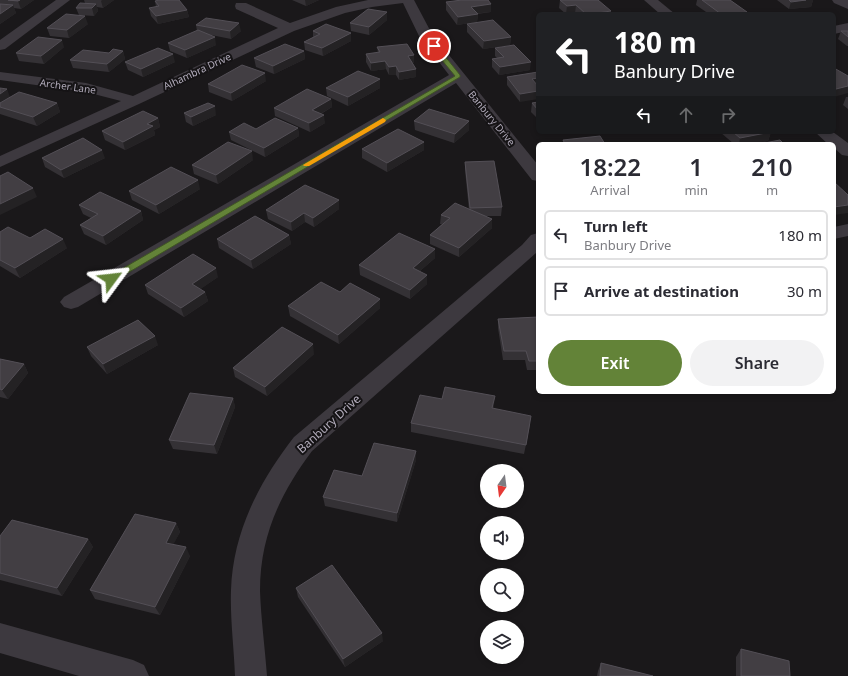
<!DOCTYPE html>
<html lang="en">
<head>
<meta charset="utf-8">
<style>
  :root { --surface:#fff; --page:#f2f2f3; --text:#2b2b33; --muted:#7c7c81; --line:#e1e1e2; --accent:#638338 }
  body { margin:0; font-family:"Noto Sans",sans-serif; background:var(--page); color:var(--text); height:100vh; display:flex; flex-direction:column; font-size:15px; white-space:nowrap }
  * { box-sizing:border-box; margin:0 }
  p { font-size:13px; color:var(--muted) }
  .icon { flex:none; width:22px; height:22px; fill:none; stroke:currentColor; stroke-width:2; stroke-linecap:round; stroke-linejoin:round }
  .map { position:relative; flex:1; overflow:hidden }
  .details { position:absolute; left:536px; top:142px; width:300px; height:252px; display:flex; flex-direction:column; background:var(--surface); border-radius:6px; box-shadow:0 2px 6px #0003 }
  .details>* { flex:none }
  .guide { position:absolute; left:536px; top:12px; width:300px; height:122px; border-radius:6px; box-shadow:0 2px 6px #0003; background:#202124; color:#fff; overflow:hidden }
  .needle { width:26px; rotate:194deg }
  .fabs { position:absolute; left:480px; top:464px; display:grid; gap:8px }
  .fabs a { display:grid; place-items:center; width:44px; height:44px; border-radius:50%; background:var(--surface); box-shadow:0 2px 6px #0003; font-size:20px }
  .pin { position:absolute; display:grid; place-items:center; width:34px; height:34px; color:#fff; margin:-17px; border:2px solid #fff; border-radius:50%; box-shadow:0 1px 4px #0007 }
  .me { position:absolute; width:44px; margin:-22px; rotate:60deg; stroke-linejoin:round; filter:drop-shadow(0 0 3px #0008) }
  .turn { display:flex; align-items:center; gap:14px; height:84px; padding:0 12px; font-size:18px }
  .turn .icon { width:52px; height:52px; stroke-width:2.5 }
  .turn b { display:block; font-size:28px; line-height:34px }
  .lanes { display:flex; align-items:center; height:38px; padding:0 12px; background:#0003; justify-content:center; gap:20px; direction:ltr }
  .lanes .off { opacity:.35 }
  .eta { display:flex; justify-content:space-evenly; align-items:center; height:68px; text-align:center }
  .eta b { font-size:24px; font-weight:600; line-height:28px }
  .action { display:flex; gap:8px; margin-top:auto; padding:8px 12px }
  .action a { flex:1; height:46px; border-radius:24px; background:var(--accent); color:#fff; font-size:16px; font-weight:600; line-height:46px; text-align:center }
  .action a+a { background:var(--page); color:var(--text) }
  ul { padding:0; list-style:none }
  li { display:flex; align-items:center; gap:12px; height:50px; margin:0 8px 6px; padding:0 4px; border:2px solid var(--line); border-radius:6px }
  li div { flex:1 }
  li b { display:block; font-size:15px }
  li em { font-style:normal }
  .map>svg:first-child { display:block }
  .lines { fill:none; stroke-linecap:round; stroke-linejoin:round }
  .minor { fill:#3d393f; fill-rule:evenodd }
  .tertiary { fill:#3d393f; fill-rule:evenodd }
  .wall { fill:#343135 }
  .shaded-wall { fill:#242224 }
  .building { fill:#423e43; stroke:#534f56 }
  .route { fill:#638338; stroke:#405524 }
  .slow { fill:#f59e0b }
  .labels { text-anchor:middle; stroke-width:4; stroke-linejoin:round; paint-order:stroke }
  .far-street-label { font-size:10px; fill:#b1abba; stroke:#151315 }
  .street-label { font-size:12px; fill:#b1abba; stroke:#151315 }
</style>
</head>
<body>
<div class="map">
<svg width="848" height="676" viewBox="0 0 848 676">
  <rect width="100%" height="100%" fill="#1a181a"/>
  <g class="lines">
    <!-- minor -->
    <g class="minor">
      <path d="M56,0H70L5,49L0,50V40Z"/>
      <path d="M368,0H414L432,34L538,165V181L532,180L456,83L78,307L71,309L64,307L60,302L64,297L449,75L419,36L403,3L372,7L345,13L294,31L139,104L0,167V156L121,101L86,92L0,80V72L86,83L133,96L278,28L236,9L235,6L236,3H246L290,23L336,7Z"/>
      <path d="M832,0H848V9L834,3Z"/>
      <path d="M848,23V31L834,34V26Z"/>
      <path d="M848,224V236L834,239V227Z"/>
      <path d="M538,233V251L536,253L312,451C280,494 260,536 260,591C261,619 265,648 267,676H235C234,648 230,619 231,590C233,532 259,482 294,437L522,245L531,235Z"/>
      <path d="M0,623L133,660L144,665L149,676H79L0,653Z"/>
    </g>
    <!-- tertiary -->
    <g class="tertiary">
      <path d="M644,0H658L675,14H660Z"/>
      <path d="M815,132H833L848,143V156L842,155L834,148V144H828Z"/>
    </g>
  </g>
  <!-- wall -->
  <g class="wall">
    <path d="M0,0H34L21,9L14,8L16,13L0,24Z"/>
    <path d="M84,0H114L103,8L97,7L98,11L94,16L79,15L76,8L85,3Z"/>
    <path d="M292,0H319L306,6Z"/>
    <path d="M560,0L611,11V14H577L575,13L566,14L559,8Z"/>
    <path d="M697,0H730L746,14H709L696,5Z"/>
    <path d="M777,0H813L811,7L789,9Z"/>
    <path d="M155,1L187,10L189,17L158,24L151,16L149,8L156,7Z"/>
    <path d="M446,2L491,12L477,14H478L477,22L457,25L446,10Z"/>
    <path d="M387,12V20L369,35L351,31L350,23Z"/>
    <path d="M88,24L69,38L50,36L47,28Z"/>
    <path d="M467,24L511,37L510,45L483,49L467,32Z"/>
    <path d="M196,25L241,31L231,39L211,35L216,45L187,58L170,51L168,43L197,31Z"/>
    <path d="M313,31L351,33V41L323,56L305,50L304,42L313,37Z"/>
    <path d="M841,31H848V46H847L838,39Z"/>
    <path d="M64,47L44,64L19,61L16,53Z"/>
    <path d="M377,47L414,55V63H412L416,69V77L399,80L396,75H389L386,69L371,71L366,62V54L378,53Z"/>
    <path d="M495,48L530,70L499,75L492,67V59L497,58L495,56Z"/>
    <path d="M123,51L125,59L109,72L73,68L70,60Z"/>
    <path d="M304,51L305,59L274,74L256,67L254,58Z"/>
    <path d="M125,62H175L143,77L128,70Z"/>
    <path d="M538,72L520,102L507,85V77Z"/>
    <path d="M380,79V88L348,106L327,96L326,88Z"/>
    <path d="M266,81L232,101L209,92L208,84Z"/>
    <path d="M0,88L10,97L57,103L60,112L37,126L0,114Z"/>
    <path d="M846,97H848V109L843,105Z"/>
    <path d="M331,99L332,107L321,114L325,123L310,132L275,116L274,108Z"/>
    <path d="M538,102V119L531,112L532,103Z"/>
    <path d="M184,113L216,115L193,126L186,122Z"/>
    <path d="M158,118L160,127L154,130L155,135L125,150L105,140L102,131Z"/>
    <path d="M414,121H469V130L454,143L415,130Z"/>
    <path d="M298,128L299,136L265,157L231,140L229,132Z"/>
    <path d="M720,132H771L768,141L753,144H734Z"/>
    <path d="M362,149L424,150L387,172L362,158Z"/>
    <path d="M42,158H105L64,178L45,167Z"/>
    <path d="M253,160L218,184L194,174L192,165Z"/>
    <path d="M465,162L502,207L501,216H485L492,228L459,257L430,244V235L442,224H440L441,215L469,210L465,170Z"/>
    <path d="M200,189L159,214L132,200L129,191Z"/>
    <path d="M79,205L141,211L143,220L106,245L84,234L80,225L91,218L83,214Z"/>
    <path d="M339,209L314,227L305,222L292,231L268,219L266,210Z"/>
    <path d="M0,232L30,238L67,248L20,278L0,266Z"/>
    <path d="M289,235L291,244L253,269L219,248L217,239Z"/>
    <path d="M435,249V258L420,271L427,284L410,299L360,275L359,265Z"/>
    <path d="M218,277L200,289L205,292L208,301L184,317L148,294L145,285Z"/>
    <path d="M340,292L380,299V308L339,344L290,316L288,306Z"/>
    <path d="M538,317V370H527L525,360H503L498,328V319Z"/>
    <path d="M158,345L107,374L91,356L87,347Z"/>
    <path d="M314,354L267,396L235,377L233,368Z"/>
    <path d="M0,359L24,364L28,373L8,399L0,397Z"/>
    <path d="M233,398L235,407L217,454L173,449L169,440Z"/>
    <path d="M442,399L494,405L493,409L530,425L524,454L411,432V423Z"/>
    <path d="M416,460L397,522L325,506L323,497L362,476Z"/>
    <path d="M176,523L180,532L173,544L190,556L160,615L95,599L90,590Z"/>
    <path d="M0,536L88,539L93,547L62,596L0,580Z"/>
    <path d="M296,588L383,641L345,667L298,597Z"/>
    <path d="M741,649L790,676H736V657Z"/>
    <path d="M601,663L653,676H597L598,671Z"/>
  </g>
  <!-- shaded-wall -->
  <g class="shaded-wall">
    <path d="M20,0H34L21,9L18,1Z"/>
    <path d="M102,0H114L103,8L101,1Z"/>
    <path d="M305,0H319L306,6Z"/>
    <path d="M806,0H813L811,7L789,9L791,2Z"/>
    <path d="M96,4L98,11L94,16L92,8Z"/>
    <path d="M491,4V12L471,14V7Z"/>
    <path d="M13,5L16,13L0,24V14Z"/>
    <path d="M576,5L575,13L566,14L567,6Z"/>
    <path d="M187,10L189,17L158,24L156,16Z"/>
    <path d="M611,11V14H591Z"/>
    <path d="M387,12V20L369,35V27Z"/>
    <path d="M747,12L746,14H730Z"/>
    <path d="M478,14L477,22L457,25L458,17Z"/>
    <path d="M85,16L88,24L69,38L67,30Z"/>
    <path d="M239,23L241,31L231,39L230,31Z"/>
    <path d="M351,33V41L323,56L322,48Z"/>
    <path d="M215,37L216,45L187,58L185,50Z"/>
    <path d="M511,37L510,45L483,49L484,41Z"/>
    <path d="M62,40L64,47L44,64L41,56Z"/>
    <path d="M123,51L125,59L109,72L107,64Z"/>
    <path d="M304,51L305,59L274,74L273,66Z"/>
    <path d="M173,54L175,62L143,77L141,69Z"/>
    <path d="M414,55V63L408,64V56Z"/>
    <path d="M385,61L386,69L371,71V63Z"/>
    <path d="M531,62L530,70L499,75L500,67Z"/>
    <path d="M396,66V75H389V67Z"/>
    <path d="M416,69V77L399,80V72Z"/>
    <path d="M265,73L266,81L232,101L231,93Z"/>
    <path d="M538,78V86L532,79Z"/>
    <path d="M380,79V88L348,106V97Z"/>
    <path d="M848,86V93L834,97V93L836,89Z"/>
    <path d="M7,89L10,97L0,105V94Z"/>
    <path d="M538,91V99L520,102V94Z"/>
    <path d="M331,99L332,107L313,118L312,110Z"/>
    <path d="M57,103L60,112L37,126L33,117Z"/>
    <path d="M215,106L216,115L193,126L191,117Z"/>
    <path d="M324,115L325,123L310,132L309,123Z"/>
    <path d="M158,118L160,127L154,130L155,135L125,150L123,142L147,124Z"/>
    <path d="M469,121V130L454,143L455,134Z"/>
    <path d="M298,128L299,136L265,157L264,148Z"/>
    <path d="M771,132L768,141L753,144H739L740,138Z"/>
    <path d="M424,142V150L387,172V163Z"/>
    <path d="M102,150L105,158L64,178L61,170Z"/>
    <path d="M252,151L253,160L218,184L216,175Z"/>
    <path d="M198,180L200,189L159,214L156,205Z"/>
    <path d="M33,188L37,197L0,215V204Z"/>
    <path d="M339,200V209L314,227L313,218Z"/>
    <path d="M848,205V213L834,215V207Z"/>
    <path d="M141,211L143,220L106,245L103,236Z"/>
    <path d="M304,213L305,222L292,231L291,222Z"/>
    <path d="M492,219V228L459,257V248Z"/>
    <path d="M289,235L291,244L253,269L251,260Z"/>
    <path d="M63,239L67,248L20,278L15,268Z"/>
    <path d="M435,249V258L413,277V268Z"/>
    <path d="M216,268L218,277L195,293L192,284Z"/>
    <path d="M427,275V284L410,299V290Z"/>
    <path d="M205,292L208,301L184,317L181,308Z"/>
    <path d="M380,299V308L339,344L338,335Z"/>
    <path d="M155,336L158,345L107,374L103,364Z"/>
    <path d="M313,344L314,354L267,396L265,387Z"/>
    <path d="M24,364L28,373L8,399L2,390Z"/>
    <path d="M495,396L494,405L491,417L492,408Z"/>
    <path d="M233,398L235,407L217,454L214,445Z"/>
    <path d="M416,451V460L397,522V513Z"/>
    <path d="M176,523L180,532L170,551L166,543Z"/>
    <path d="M88,539L93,547L62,596L57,588Z"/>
    <path d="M186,547L190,556L160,615L155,607Z"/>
    <path d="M382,633L383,641L345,667L343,659Z"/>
  </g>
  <!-- building -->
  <g class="building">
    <path d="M8,0H20L18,1Z"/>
    <path d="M159,0H179L187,10L156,16L149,8L159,6L155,1Z"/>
    <path d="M462,0H488L491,4L471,7L478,14L458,17L446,2Z"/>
    <path d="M560,0H598L611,11L591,14H586L576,5L567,6Z"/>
    <path d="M702,0H730L747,12L730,14H721Z"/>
    <path d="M789,0H806L791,2Z"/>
    <path d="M80,3L96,4L92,8H76Z"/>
    <path d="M0,4L13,5L0,14Z"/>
    <path d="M368,9L387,12L369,27L350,23Z"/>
    <path d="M66,14L85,16L67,30L47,28Z"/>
    <path d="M206,18L239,23L230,31L196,25Z"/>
    <path d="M493,20L511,37L484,41L467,24Z"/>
    <path d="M326,24L351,33L322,48L304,42L320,34L313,31Z"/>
    <path d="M198,30L215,37L185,50L168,43Z"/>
    <path d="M841,31H848V37Z"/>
    <path d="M38,37L62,40L41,56L16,53Z"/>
    <path d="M285,44L304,51L273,66L254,58Z"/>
    <path d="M407,44L414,55L408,56L416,69L399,72L396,66L389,67L385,61L371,63L366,54L380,52L377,47Z"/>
    <path d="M514,45L531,62L500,67L492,59L504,57L495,48Z"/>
    <path d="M158,48L173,54L141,69L125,62Z"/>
    <path d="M113,49L123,51L107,64L70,60L83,50L109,53Z"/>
    <path d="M242,65L265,73L231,93L208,84Z"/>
    <path d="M834,68L848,76V86L836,89L834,88Z"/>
    <path d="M358,71L380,79L348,97L326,88Z"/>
    <path d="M538,72V78L532,79L538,86V91L520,94L507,77Z"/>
    <path d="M0,88L7,89L0,94Z"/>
    <path d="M307,89L331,99L312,110L324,115L309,123L274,108Z"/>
    <path d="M19,92L57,103L33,117L0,107V103Z"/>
    <path d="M538,102V110L532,103Z"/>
    <path d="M208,103L215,106L191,117L184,113Z"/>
    <path d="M429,109L469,121L455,134L414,121Z"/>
    <path d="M143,111L158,118L147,124L153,126L123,142L102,131Z"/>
    <path d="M275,118L298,128L264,148L229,132L244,123L256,129Z"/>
    <path d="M398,129L424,142L387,163L362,149Z"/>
    <path d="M733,132H771L740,138Z"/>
    <path d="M600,136L605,144H565L563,140Z"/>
    <path d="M83,138L102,150L61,170L42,158Z"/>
    <path d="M780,140L784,144H759Z"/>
    <path d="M228,142L252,151L216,175L192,165Z"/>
    <path d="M494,161L502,207L470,208L465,162Z"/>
    <path d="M171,167L198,180L156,205L129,191Z"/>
    <path d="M8,172L33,188L0,204V176Z"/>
    <path d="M834,182L848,195V205L834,207Z"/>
    <path d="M305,185L339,200L313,218L304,213L291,222L266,210Z"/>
    <path d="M100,192L141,211L103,236L80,225L98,214L79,205Z"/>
    <path d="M455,203L492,219L459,248L430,235L450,218L441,215Z"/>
    <path d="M255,216L289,235L251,260L217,239Z"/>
    <path d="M8,227L30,238L45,229L63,239L15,268L0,260V232Z"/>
    <path d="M399,233L435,249L413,268L427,275L410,290L359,265Z"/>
    <path d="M193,254L216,268L192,284L205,292L181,308L145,285Z"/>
    <path d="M321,282L340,292L350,283L380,299L338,335L288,306Z"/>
    <path d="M538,317V361H529L526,351H504L498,319Z"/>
    <path d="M138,320L155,336L103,364L87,347Z"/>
    <path d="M282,327L313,344L265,387L233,368Z"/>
    <path d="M0,359L24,364L2,390L0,389Z"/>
    <path d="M445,387L495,396L492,408L531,416L526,445L411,423L420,395L442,399Z"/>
    <path d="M190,393L233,398L214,445L169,440Z"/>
    <path d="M374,443L416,451L397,513L323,497L334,470L362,476Z"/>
    <path d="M135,514L176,523L166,543L186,547L155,607L90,590Z"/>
    <path d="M12,520L88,539L57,588L0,573V536Z"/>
    <path d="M332,565L382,633L343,659L296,588Z"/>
    <path d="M741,649L789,661L790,676H741Z"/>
    <path d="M601,663L653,676H600Z"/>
  </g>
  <!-- route -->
  <path class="route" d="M432,45H436L460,75V77L114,281H108L106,279L108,277L455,76L432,48Z"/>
  <!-- slow -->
  <path class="slow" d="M383,118L386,120L385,122L309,166H304L303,165Z"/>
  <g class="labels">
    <!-- far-street labels -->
    <g class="far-street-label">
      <text transform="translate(197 71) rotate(-25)" y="4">Alhambra Drive</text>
      <text transform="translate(68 86) rotate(8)" y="4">Archer Lane</text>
      <text transform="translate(492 118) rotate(51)" y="4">Banbury Drive</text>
    </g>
    <!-- street labels -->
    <g class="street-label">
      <text transform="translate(329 424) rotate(-42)" y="4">Banbury Drive</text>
    </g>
  </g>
</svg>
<div class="fabs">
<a><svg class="needle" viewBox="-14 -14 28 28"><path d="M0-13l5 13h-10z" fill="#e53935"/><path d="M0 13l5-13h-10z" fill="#7c7c81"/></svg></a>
<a><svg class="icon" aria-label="sound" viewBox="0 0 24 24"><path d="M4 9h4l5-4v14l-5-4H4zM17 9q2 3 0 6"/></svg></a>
<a><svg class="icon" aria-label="search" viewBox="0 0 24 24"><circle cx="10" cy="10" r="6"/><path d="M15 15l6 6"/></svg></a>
<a><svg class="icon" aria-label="layers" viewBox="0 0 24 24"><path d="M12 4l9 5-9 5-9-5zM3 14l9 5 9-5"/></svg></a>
</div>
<div class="pin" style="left:434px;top:46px;background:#d93025"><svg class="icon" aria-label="arrive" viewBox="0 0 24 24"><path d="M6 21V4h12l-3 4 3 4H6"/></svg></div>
<svg class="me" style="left:111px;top:279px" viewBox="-20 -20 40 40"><path d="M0-17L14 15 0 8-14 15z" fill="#638338" stroke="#fff" stroke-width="4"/></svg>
<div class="guide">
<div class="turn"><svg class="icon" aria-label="left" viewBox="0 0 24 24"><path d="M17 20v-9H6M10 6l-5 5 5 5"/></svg><div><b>180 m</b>Banbury Drive</div></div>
<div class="lanes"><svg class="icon" aria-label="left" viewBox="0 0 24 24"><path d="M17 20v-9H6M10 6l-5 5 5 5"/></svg><svg class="icon off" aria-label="ahead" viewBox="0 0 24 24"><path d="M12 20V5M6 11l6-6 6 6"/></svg><svg class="icon off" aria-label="right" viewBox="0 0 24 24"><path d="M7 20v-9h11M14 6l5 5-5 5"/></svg></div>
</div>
<section class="details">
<div class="eta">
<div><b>18:22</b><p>Arrival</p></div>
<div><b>1</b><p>min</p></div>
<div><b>210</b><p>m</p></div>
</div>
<ul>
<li><svg class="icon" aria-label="left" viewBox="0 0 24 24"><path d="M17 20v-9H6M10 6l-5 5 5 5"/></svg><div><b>Turn left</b><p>Banbury Drive</p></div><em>180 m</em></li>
<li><svg class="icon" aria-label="arrive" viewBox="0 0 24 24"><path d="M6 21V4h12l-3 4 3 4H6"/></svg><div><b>Arrive at destination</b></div><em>30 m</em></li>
</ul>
<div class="action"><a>Exit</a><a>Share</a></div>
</section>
</div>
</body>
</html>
